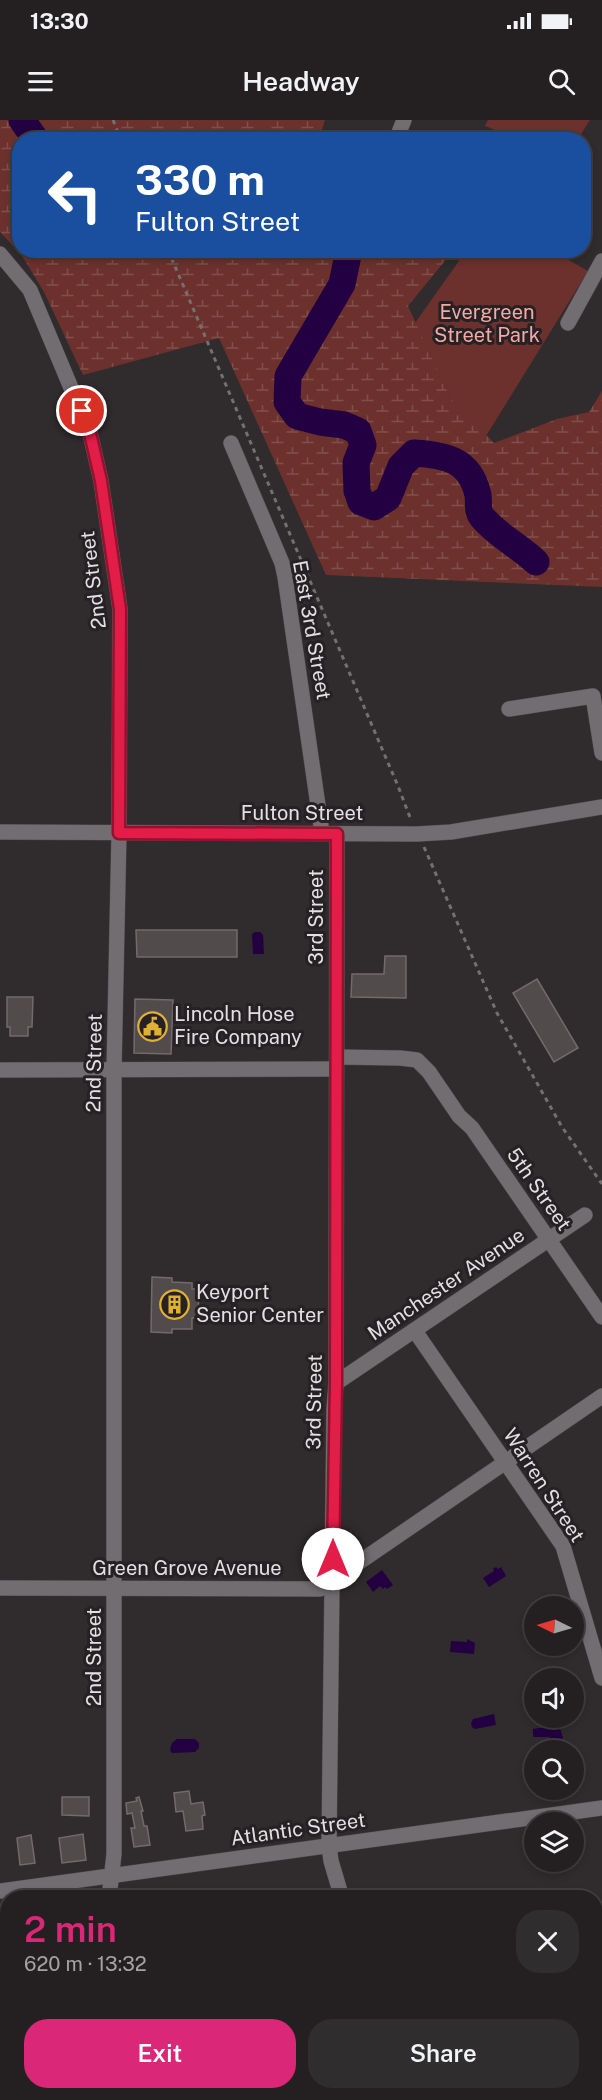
<!DOCTYPE html>
<html lang="en">
<head>
<meta charset="utf-8">
<style>
  :root { --surface:#242022; --page:#302d2f; --text:#f1f3f6; --muted:#a3a3a5; --line:#413e40; --accent:#db2777 }
  body { margin:0; font-family:"Public Sans",sans-serif; background:var(--page); color:var(--text); height:100vh; display:flex; flex-direction:column; font-size:22px; white-space:nowrap }
  * { box-sizing:border-box; margin:0 }
  p { font-size:20px; color:var(--muted) }
  .icon { flex:none; width:33px; height:33px; fill:none; stroke:currentColor; stroke-width:2; stroke-linecap:round; stroke-linejoin:round }
  .map { position:relative; flex:1; overflow:hidden }
  .side { position:absolute; left:0px; top:1770px; width:603px; height:210px; display:flex; flex-direction:column; background:var(--surface); border-radius:24px 24px 0 0; box-shadow:0 3px 9px #0003,0 0 0 2px var(--line) }
  .side>* { flex:none }
  .hud { position:absolute; left:12px; top:12px; width:579px; height:126px; border-radius:24px; box-shadow:0 3px 9px #0003,0 0 0 2px var(--line); background:#1a4fa0; color:#fff; overflow:hidden }
  .needle { width:39px; rotate:275deg }
  .fabs { position:absolute; left:524px; top:1476px; display:grid; gap:12px }
  .fabs a { display:grid; place-items:center; width:60px; height:60px; border-radius:50%; background:var(--surface); box-shadow:0 3px 9px #0003,0 0 0 2px var(--line); font-size:30px }
  .pin { position:absolute; display:grid; place-items:center; width:51px; height:51px; color:#fff; margin:-26px; border:3px solid #fff; border-radius:50%; box-shadow:0 2px 6px #0007 }
  .me { position:absolute; width:66px; margin:-33px; rotate:0deg; stroke-linejoin:round; filter:drop-shadow(0 0 4px #0008) }
  .turn { display:flex; align-items:center; gap:21px; height:126px; padding:0 24px; font-size:27px }
  .turn .icon { width:78px; height:78px; stroke-width:2.5 }
  .turn b { display:block; font-size:42px; line-height:51px }
  .round { display:grid; place-items:center; flex:none; width:63px; height:63px; border-radius:24px; background:var(--page) }
  .headline { display:flex; align-items:center; justify-content:space-between; height:102px; padding:0 24px }
  h1 { font-size:36px; font-weight:600; line-height:45px; color:var(--accent) }
  .primary-button { display:flex; gap:12px; margin-top:auto; padding:12px 24px }
  .primary-button a { flex:1; height:69px; border-radius:24px; background:var(--accent); color:#fff; font-size:24px; font-weight:600; line-height:69px; text-align:center }
  .primary-button a+a { background:var(--page); color:var(--text) }
  .status { display:flex; justify-content:space-between; align-items:center; height:42px; padding:0 30px; background:var(--surface); direction:ltr }
  .status svg { height:16px; fill:currentColor }
  header { display:flex; justify-content:space-between; align-items:center; height:78px; padding:0 24px; background:var(--surface); font-size:27px; font-weight:600 }
  .map>svg:first-child { display:block }
  .green { fill:#6c312d }
  .wetland { fill:url(#wetland-marsh) }
  .water { fill:#230041 }
  .lines { fill:none; stroke-linecap:round; stroke-linejoin:round }
  .river { stroke:#230041; stroke-width:27 }
  .building { fill:#514b4c; stroke:#726b6d; stroke-width:1.5 }
  .minor-casing { stroke:#4d494b; stroke-width:16 }
  .path { stroke:#746f71; stroke-width:3; stroke-dasharray:4.5 4.5; stroke-linecap:butt }
  .minor { stroke:#726d70; stroke-width:15 }
  .route-casing { stroke:#92132f; stroke-width:15 }
  .route { stroke:#e11d48; stroke-width:10 }
  .labels { text-anchor:middle; stroke-width:6; stroke-linejoin:round; paint-order:stroke }
  .park-label { font-size:20px; fill:#f3aaa4; stroke:#262124 }
  .street-label { font-size:20px; fill:#e3e0e1; stroke:#262124 }
  .poi-label { font-size:20px; fill:#e3e0e1; stroke:#262124; text-anchor:start }
</style>
</head>
<body>
<div class="status"><b>13:30</b><svg viewBox="0 0 49 12"><path d="M0 12V9h3v3zM5 12V6h3v6zM10 12V3h3v9zM15 12V0h3v12zM26 1h20v11H26zM47 4h2v5h-2z"/></svg></div>
<header><svg class="icon" aria-label="menu" viewBox="0 0 24 24"><path d="M4 6h16M4 12h16M4 18h16"/></svg>Headway<svg class="icon" aria-label="search" viewBox="0 0 24 24"><circle cx="10" cy="10" r="6"/><path d="M15 15l6 6"/></svg></header>
<div class="map">
<svg width="602" height="1980" viewBox="0 0 602 1980">
  <defs>
    <pattern id="wetland-marsh" width="20" height="14" patternUnits="userSpaceOnUse" patternTransform="scale(1.5)"><rect width="20" height="14" fill="#6c312d"/><path d="M1 5h8M5 5V1M11 12h8M15 12V8" fill="none" stroke="#814f4b"/></pattern>
  </defs>
  <rect width="100%" height="100%" fill="#302b2d"/>
  <!-- green -->
  <g class="green">
    <path d="M488,0H590L578,19H518L485,6Z"/>
    <path d="M466,131H553L588,151L486,316L451,279L415,203Z"/>
  </g>
  <!-- wetland -->
  <path class="wetland" d="M0,0H325L319,19L20,20V130L453,131L408,186L451,279L494,323L557,299L589,292L602,271V467L326,455L219,218L83,255L44,172L21,134L0,112Z"/>
  <!-- water -->
  <g class="water">
    <path d="M255,812H260L263,815L264,834H253L252,814Z"/>
    <path d="M496,1447L498,1449L501,1447L506,1456L489,1467L483,1458L494,1451L493,1449Z"/>
    <path d="M382,1450L393,1465L387,1469L385,1467L383,1469L380,1466L373,1472L366,1462Z"/>
    <path d="M467,1519L475,1523L474,1534L450,1532L451,1521L467,1522Z"/>
    <path d="M494,1594L496,1605L475,1609L472,1607L471,1603L473,1599Z"/>
    <path d="M546,1607L560,1608L563,1618L556,1622L549,1617H533V1609Z"/>
    <path d="M177,1619H195L199,1623V1628L195,1632L172,1633L170,1630L172,1623Z"/>
  </g>
  <g class="lines">
    <!-- river -->
    <g class="river">
      <path d="M22,0L36,20"/>
      <path d="M346,130L348,135L342,164L288,256L287,282L297,296L320,302L344,305L358,311L363,325L356,343L357,371L361,382L374,387L388,378L401,346L414,333C445,335 470,339 478,375C479,383 477,391 482,397C497,415 519,426 536,442"/>
    </g>
  </g>
  <!-- building -->
  <g class="building">
    <path d="M136,810H237V837H137Z"/>
    <path d="M385,836H406V878L351,877L352,854H384Z"/>
    <path d="M537,859L578,928L554,942L513,873Z"/>
    <path d="M7,877H33L32,907H28V916H10V907H7Z"/>
    <path d="M135,879L173,880L171,934L134,933Z"/>
    <path d="M152,1157L172,1158V1162L192,1163V1169H199L198,1198H192V1209H172V1213L151,1212Z"/>
    <path d="M189,1671L191,1684L203,1682L205,1695L202,1696L203,1709L186,1711L183,1691L176,1692L174,1673Z"/>
    <path d="M62,1677H89V1696L62,1695Z"/>
    <path d="M139,1677L143,1691H141L144,1706H147L150,1725L134,1727L131,1708H135L132,1693L127,1694L126,1683L137,1681L136,1678Z"/>
    <path d="M83,1714L86,1740L62,1743L59,1718Z"/>
    <path d="M31,1715L35,1743L20,1745L17,1718Z"/>
    <path d="M0,1809L7,1816L5,1819L8,1822L7,1844L0,1837Z"/>
    <path d="M8,1921V1945L1,1925Z"/>
    <path d="M8,1962V1972H59L62,1980H0V1965Z"/>
    <path d="M80,1972H108L102,1976L104,1979L102,1980H88L84,1973L81,1974Z"/>
    <path d="M212,1972H227L230,1980H215Z"/>
    <path d="M233,1972H248L250,1980H235Z"/>
    <path d="M254,1972H267L268,1976L256,1979Z"/>
    <path d="M351,1972H373L375,1980H341L339,1975Z"/>
  </g>
  <g class="lines">
    <defs>
      <g id="minor">
        <path d="M396,20L404,0"/>
        <path d="M0,134L30,170L90,313L101,361L120,489L119,713L114,950V1734L109,1778"/>
        <path d="M568,203L602,141"/>
        <path d="M231,323L282,443L285,457L322,713"/>
        <path d="M509,589L593,576L602,633"/>
        <path d="M0,712L417,714L451,712L602,687"/>
        <path d="M337,714L336,1263L334,1290L329,1725L331,1741L342,1778"/>
        <path d="M337,937L400,938L417,940L429,952L459,996L472,1008L602,1197"/>
        <path d="M0,950L336,949"/>
        <path d="M415,1211L563,1426L602,1558"/>
        <path d="M336,1263L585,1095"/>
        <path d="M0,1468L320,1469L602,1276"/>
        <path d="M0,1771L602,1688"/>
        <path d="M596,1832L602,1830"/>
        <path d="M398,1972L400,1980"/>
        <path d="M140,1980L153,1972"/>
      </g>
    </defs>
    <!-- minor casing -->
    <use href="#minor" class="minor-casing"/>
    <!-- path -->
    <g class="path">
      <path d="M113,0L121,20"/>
      <path d="M168,130L398,666L411,700"/>
      <path d="M424,727L497,893L562,1007L602,1064"/>
    </g>
    <!-- minor -->
    <use href="#minor" class="minor"/>
  </g>
  <g class="lines">
    <defs>
      <path id="route" d="M82,291L90,313L101,361L120,489L119,713L337,714L336,1263L333,1439"/>
    </defs>
    <!-- route casing -->
    <use href="#route" class="route-casing"/>
    <!-- route -->
    <use href="#route" class="route"/>
  </g>
  <!-- icons -->
  <defs>
    <symbol id="civic-ring" viewBox="-11 -11 22 22"><circle r="9.5" fill="#262124" stroke="#e0b034" stroke-width="1.5"/><path d="M-.6-6.5H3V-4.5H.6V-3L4-1V1h2V6H-6V1h2V-1L-.6-3ZM-1.2 2.5V6h2.4V2.5Z" fill="#e0b034"/></symbol>
    <symbol id="building-ring" viewBox="-11 -11 22 22"><circle r="9.5" fill="#262124" stroke="#e0b034" stroke-width="1.5"/><path d="M-4-6H4V6H1V3H-1V6H-4ZM-2.5-4.3h1.7v1.8h-1.7ZM.8-4.3h1.7v1.8H.8ZM-2.5-1h1.7V.8h-1.7ZM.8-1h1.7V.8H.8Z" fill="#e0b034"/></symbol>
  </defs>
  <g fill-rule="evenodd">
    <use href="#civic-ring" x="136" y="890" width="33" height="33"/>
    <use href="#building-ring" x="158" y="1168" width="33" height="33"/>
  </g>
  <g class="labels">
    <!-- park labels -->
    <g class="park-label">
      <text x="487" y="199">Evergreen<tspan x="487" dy="23">Street Park</tspan></text>
    </g>
    <!-- street labels -->
    <g class="street-label">
      <text transform="translate(93 460) rotate(-97)" y="7">2nd Street</text>
      <text transform="translate(312 510) rotate(80)" y="7">East 3rd Street</text>
      <text x="302" y="700">Fulton Street</text>
      <text transform="translate(316 797) rotate(-90)" y="7">3rd Street</text>
      <text transform="translate(94 943) rotate(-89)" y="7">2nd Street</text>
      <text transform="translate(539 1069) rotate(55)" y="7">5th Street</text>
      <text transform="translate(446 1164) rotate(-34)" y="7">Manchester Avenue</text>
      <text transform="translate(314 1282) rotate(-89)" y="7">3rd Street</text>
      <text transform="translate(544 1365) rotate(57)" y="7">Warren Street</text>
      <text x="187" y="1455">Green Grove Avenue</text>
      <text transform="translate(94 1537) rotate(-90)" y="7">2nd Street</text>
      <text transform="translate(298 1709) rotate(-8)" y="7">Atlantic Street</text>
    </g>
    <!-- poi labels -->
    <g class="poi-label">
      <text x="174" y="901">Lincoln Hose<tspan x="174" dy="23">Fire Company</tspan></text>
      <text x="196" y="1179">Keyport<tspan x="196" dy="23">Senior Center</tspan></text>
    </g>
  </g>
</svg>
<div class="fabs">
<a><svg class="needle" viewBox="-14 -14 28 28"><path d="M0-13l5 13h-10z" fill="#e53935"/><path d="M0 13l5-13h-10z" fill="#a3a3a5"/></svg></a>
<a><svg class="icon" aria-label="sound" viewBox="0 0 24 24"><path d="M4 9h4l5-4v14l-5-4H4zM17 9q2 3 0 6"/></svg></a>
<a><svg class="icon" aria-label="search" viewBox="0 0 24 24"><circle cx="10" cy="10" r="6"/><path d="M15 15l6 6"/></svg></a>
<a><svg class="icon" aria-label="layers" viewBox="0 0 24 24"><path d="M12 4l9 5-9 5-9-5zM3 14l9 5 9-5"/></svg></a>
</div>
<div class="pin" style="left:82px;top:291px;background:#d93025"><svg class="icon" aria-label="arrive" viewBox="0 0 24 24"><path d="M6 21V4h12l-3 4 3 4H6"/></svg></div>
<svg class="me" style="left:333px;top:1439px" viewBox="-20 -20 40 40"><circle r="19" fill="#fff"/><path d="M0-13L10 11 0 6-10 11z" fill="#e11d48"/></svg>
<div class="hud">
<div class="turn"><svg class="icon" aria-label="left" viewBox="0 0 24 24"><path d="M17 20v-9H6M10 6l-5 5 5 5"/></svg><div><b>330 m</b>Fulton Street</div></div>
</div>
<section class="side">
<div class="headline"><div><h1>2 min</h1><p>620 m · 13:32</p></div><a class="round"><svg class="icon" aria-label="close" viewBox="0 0 24 24"><path d="M6 6l12 12M18 6L6 18"/></svg></a></div>
<div class="primary-button"><a>Exit</a><a>Share</a></div>
</section>
</div>
</body>
</html>
